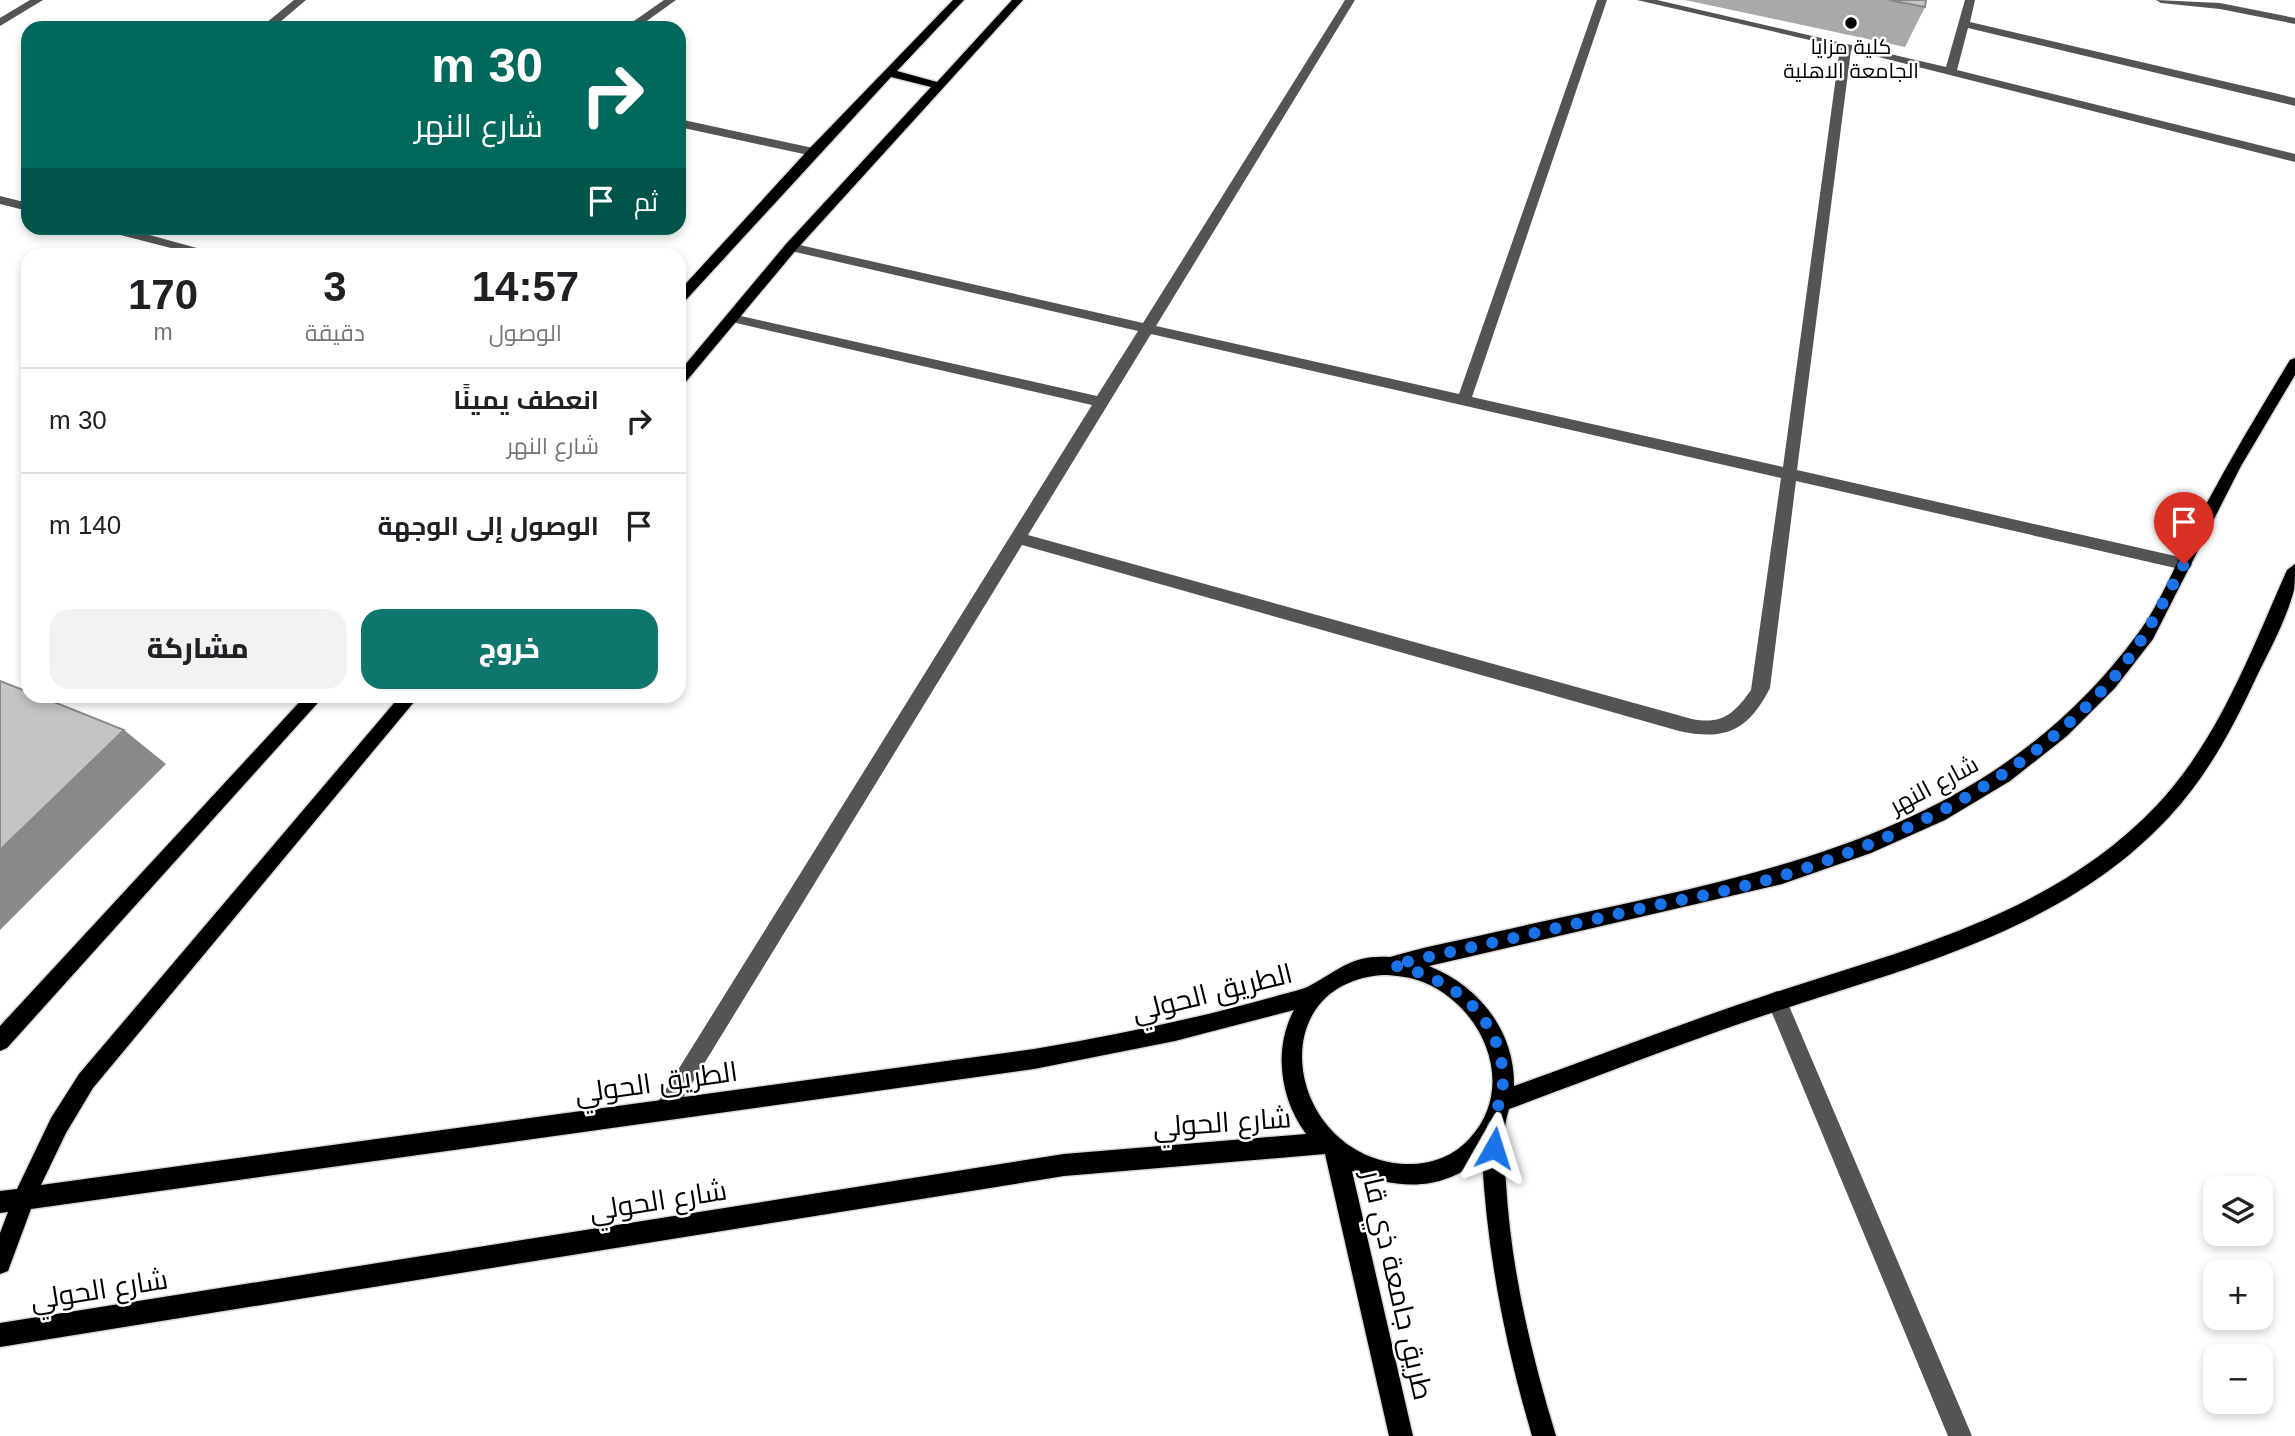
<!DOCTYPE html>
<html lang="ar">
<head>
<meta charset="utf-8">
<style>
  :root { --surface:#fff; --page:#f2f2f2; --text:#202124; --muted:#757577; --line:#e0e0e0; --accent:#0f766e }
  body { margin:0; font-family:Arial,Cairo,sans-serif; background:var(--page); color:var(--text); direction:rtl; height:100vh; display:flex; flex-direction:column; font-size:26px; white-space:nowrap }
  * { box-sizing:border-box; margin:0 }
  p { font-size:23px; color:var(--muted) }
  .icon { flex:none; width:38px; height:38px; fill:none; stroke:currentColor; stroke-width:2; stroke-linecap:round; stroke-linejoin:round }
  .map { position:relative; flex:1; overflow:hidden; direction:ltr }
  .panel { position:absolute; left:21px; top:248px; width:665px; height:455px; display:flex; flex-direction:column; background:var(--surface); border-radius:21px; box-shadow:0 4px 10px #0003; direction:rtl }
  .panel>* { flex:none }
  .top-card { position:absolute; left:21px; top:21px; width:665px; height:214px; border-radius:21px; box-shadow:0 4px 10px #0003; direction:rtl; background:#00695c; color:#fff; overflow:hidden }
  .controls { position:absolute; left:2203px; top:1176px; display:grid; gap:14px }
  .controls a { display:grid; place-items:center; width:70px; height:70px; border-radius:14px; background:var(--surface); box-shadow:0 4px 10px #0003; font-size:35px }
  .pin { position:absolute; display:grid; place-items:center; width:60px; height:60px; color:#fff; margin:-72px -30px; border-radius:50% 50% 50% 0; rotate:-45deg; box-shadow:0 0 7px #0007 }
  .pin .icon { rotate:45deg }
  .me { position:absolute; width:77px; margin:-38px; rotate:6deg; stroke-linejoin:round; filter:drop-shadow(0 0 5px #0008) }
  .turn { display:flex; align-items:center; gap:24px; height:147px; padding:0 28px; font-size:32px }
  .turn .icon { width:91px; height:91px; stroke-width:2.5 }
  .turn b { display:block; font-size:49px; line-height:60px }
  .then { display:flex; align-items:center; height:66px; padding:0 28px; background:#0003; gap:14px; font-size:26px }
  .eta { display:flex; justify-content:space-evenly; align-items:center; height:119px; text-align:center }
  .eta b { font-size:42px; font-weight:800; line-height:49px }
  .cta { display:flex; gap:14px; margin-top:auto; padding:14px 28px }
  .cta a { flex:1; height:80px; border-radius:21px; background:var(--accent); color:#fff; font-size:28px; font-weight:800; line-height:80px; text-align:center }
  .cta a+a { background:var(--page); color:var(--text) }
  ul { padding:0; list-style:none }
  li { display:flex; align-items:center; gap:21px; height:105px; padding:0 28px; border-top:2px solid var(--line) }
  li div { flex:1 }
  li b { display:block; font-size:26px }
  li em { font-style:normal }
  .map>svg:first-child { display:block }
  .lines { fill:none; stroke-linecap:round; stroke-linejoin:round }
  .major-casing { stroke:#dbdbdb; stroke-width:3 }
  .minor { fill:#545454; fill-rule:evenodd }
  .major { fill:#000; fill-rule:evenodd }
  .wall { fill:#a9a9a9 }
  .shaded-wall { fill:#898989 }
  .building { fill:#c4c4c4; stroke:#898989; stroke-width:2 }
  .route { stroke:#1a73e8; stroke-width:12; stroke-dasharray:0 21.6 }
  .poi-dot { fill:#000; stroke:#fff; stroke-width:2.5 }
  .labels { text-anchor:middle; stroke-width:5; stroke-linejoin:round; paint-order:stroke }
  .far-poi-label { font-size:21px; fill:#000; stroke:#fff }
  .street-label { font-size:24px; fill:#000; stroke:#fff }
  .near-street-label { font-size:28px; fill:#000; stroke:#fff }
</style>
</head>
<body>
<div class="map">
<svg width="2295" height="1436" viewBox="0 0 2295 1436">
  <rect width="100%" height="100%" fill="#fff"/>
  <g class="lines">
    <defs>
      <g id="major">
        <path d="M953,0H964L897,71L937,82L1012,0H1023L796,250L684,384L679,386V372L786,244L931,87L891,77L684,302L679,303V291L809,149Z"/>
        <path d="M2295,358V375L2241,466L2153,639L2115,688L2067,736L2010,781L1945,820L1871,853L1782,884L1429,966C1479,986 1515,1031 1514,1086C1598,1056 1682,1023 1767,995C1906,949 2053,915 2157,805C2219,739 2251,651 2287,570L2295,564C2295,572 2295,582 2294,590C2286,621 2268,653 2254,682C2232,730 2206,777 2170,816C2067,928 1917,965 1777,1011C1687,1041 1598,1076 1509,1109C1501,1133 1504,1158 1506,1183C1511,1270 1531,1353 1556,1436H1532C1505,1344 1487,1253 1482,1157C1444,1192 1397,1190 1352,1171L1413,1436H1389L1325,1154L1064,1176L0,1347V1323L1064,1154L1306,1134C1280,1099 1273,1049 1294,1010L1175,1041L1034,1069L31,1209L8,1271L0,1274V1233L8,1212L0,1213V1191L17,1189L51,1118L79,1074L400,696H419L93,1088L66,1133L41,1185L1034,1049C1117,1035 1200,1018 1280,995C1290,992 1303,990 1311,985C1341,969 1351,955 1390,957C1423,947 1457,941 1491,933C1735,877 1980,850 2139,632C2161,602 2178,559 2195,525C2225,468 2257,414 2290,360ZM1382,975C1396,975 1410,977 1423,982C1483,1006 1518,1086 1470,1138C1453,1157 1430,1165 1404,1164C1287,1156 1259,985 1382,975Z"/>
        <path d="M305,696H324L7,1048L0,1051V1026Z"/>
      </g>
    </defs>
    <!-- major casing -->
    <use href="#major" class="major-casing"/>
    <!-- minor -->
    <g class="minor">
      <path d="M30,0H43L0,26V18Z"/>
      <path d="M294,0H306L273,28H260Z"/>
      <path d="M664,0H676L637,28H624Z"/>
      <path d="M1345,0H1355L1156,326L1459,394L1597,0H1607L1472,397L1783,467L1840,47L1637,0H1657L1946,67L1965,0H1975L1970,22L2295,98V106L1968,28L1957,70L2295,154V162L1851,50L1797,470L2184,558L2190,560L2192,564L2190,568L2184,570L1796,481L1770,688C1748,731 1725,741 1679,731L1022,545L672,1116L665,1120L658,1116L654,1109L658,1102L1092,405L732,322L725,318L732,314L1097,396L1138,331L791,251L784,247L791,243L1143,323ZM1151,334L1781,478L1751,690C1734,714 1722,725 1692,719L1028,535Z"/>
      <path d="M2156,0L2220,3L2295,18V24L2220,9L2161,3Z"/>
      <path d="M679,119L813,148L819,152L813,156L679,127Z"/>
      <path d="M0,196L28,203V211L0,204Z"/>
      <path d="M104,228H124L226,256H202L105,231Z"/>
      <path d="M1777,991L1784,994L1972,1436H1948L1767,1001L1770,994Z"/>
    </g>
    <!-- major -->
    <use href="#major" class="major"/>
  </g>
  <!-- wall -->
  <path class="wall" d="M1685,0H1926L1925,7L1905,47Z"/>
  <!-- shaded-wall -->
  <path class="shaded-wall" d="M124,730L166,764L0,930V850Z"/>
  <!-- building -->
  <g class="building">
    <path d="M1889,0H1926L1925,7Z"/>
    <path d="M0,681L28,692V696H39L124,730L0,850Z"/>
  </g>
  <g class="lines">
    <!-- route -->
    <path class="route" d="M1494,1148C1493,1141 1492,1133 1493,1127C1496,1107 1504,1096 1503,1074C1498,1011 1448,977 1392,965C1473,947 1554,929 1634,910C1684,899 1735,890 1784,875C1905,837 2021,780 2108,684C2140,649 2161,606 2184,564"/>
  </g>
  <!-- markers -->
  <circle class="poi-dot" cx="1851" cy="23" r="7"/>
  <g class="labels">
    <!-- far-poi labels -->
    <g class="far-poi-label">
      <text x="1851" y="54">كلية مزايا<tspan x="1851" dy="24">الجامعة الاهلية</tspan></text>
    </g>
    <!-- street labels -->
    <g class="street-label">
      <text transform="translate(1934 785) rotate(-28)" y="8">شارع النهر</text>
    </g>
    <!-- near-street labels -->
    <g class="near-street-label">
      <text transform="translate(1212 992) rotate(-14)" y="10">الطريق الحولي</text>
      <text transform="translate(656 1082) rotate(-8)" y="10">الطريق الحولي</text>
      <text transform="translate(1222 1122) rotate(-4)" y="10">شارع الحولي</text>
      <text transform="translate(658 1200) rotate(-9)" y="10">شارع الحولي</text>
      <text transform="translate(1398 1285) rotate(77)" y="10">طريق جامعة ذي قار</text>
      <text transform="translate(99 1289) rotate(-9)" y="10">شارع الحولي</text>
    </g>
  </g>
</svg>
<div class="controls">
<a><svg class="icon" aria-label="layers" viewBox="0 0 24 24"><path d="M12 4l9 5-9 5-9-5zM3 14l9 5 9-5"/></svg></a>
<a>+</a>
<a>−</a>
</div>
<div class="pin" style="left:2184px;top:564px;background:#d93025"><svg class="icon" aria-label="arrive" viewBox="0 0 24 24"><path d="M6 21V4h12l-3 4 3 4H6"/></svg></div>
<svg class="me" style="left:1494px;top:1148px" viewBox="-20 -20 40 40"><path d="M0-17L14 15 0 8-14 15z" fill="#1a73e8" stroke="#fff" stroke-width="4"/></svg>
<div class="top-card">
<div class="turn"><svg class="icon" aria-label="right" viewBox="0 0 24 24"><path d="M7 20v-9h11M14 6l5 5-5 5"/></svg><div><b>30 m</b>شارع النهر</div></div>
<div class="then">ثم<svg class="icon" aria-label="arrive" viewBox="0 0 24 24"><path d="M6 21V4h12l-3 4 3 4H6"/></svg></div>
</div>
<section class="panel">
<div class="eta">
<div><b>14:57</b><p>الوصول</p></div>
<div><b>3</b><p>دقيقة</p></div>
<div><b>170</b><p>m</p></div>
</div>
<ul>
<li><svg class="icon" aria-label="right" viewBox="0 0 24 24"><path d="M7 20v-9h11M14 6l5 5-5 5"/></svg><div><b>انعطف يمينًا</b><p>شارع النهر</p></div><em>30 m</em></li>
<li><svg class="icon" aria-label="arrive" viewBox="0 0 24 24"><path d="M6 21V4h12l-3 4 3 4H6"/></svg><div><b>الوصول إلى الوجهة</b></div><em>140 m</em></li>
</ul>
<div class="cta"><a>خروج</a><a>مشاركة</a></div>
</section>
</div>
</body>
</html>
